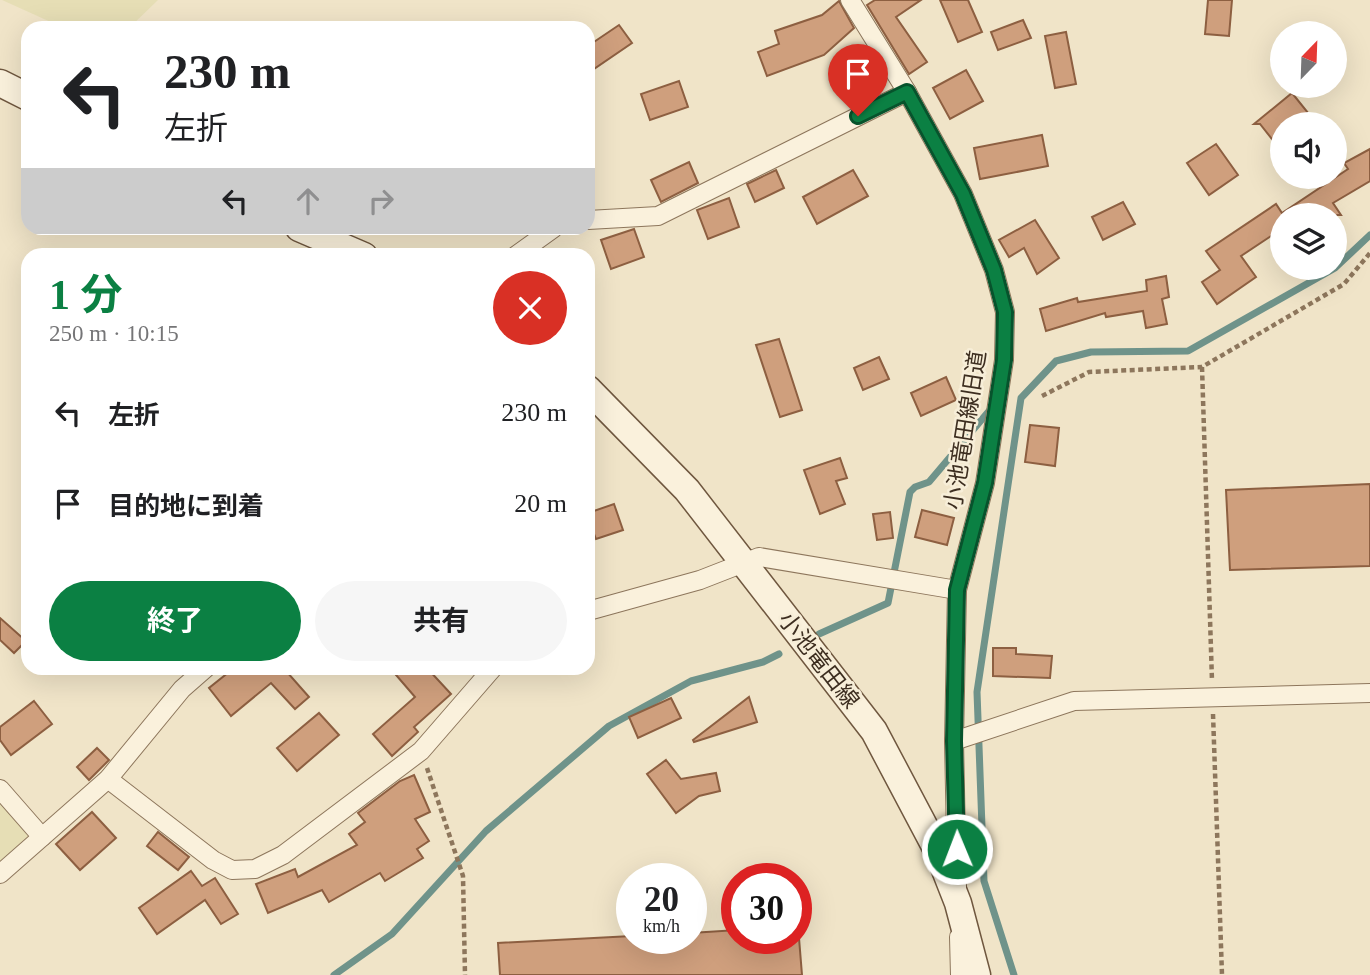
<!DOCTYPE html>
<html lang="ja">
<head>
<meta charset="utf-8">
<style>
  :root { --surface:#fff; --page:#f6f6f6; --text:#202124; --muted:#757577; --accent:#0b8043 }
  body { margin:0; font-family:"Times New Roman","Noto Sans JP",serif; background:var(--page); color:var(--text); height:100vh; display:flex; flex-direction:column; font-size:26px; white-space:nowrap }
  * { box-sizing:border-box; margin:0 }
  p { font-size:23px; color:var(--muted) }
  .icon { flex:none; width:38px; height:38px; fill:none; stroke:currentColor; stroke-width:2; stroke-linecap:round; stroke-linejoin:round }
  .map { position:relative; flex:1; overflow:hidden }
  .drawer { position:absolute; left:21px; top:248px; width:574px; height:427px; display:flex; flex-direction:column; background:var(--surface); border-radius:21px; box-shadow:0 7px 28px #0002 }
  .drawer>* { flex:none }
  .hud { position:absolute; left:21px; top:21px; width:574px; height:214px; border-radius:21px; box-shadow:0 7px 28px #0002; background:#fff; color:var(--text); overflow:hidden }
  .needle { width:46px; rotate:23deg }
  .tools { position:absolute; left:1270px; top:21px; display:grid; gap:14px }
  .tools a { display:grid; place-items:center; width:77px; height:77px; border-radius:50%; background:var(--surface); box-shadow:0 7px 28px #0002; font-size:35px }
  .speed { position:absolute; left:616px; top:863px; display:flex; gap:14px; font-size:35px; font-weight:700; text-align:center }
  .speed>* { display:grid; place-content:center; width:91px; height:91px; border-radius:50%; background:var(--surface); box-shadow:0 7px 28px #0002; line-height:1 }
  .speed small { font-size:18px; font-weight:400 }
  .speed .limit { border:10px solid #d22; background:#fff; color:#111 }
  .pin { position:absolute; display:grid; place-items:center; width:60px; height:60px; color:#fff; margin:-72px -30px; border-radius:50% 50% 50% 0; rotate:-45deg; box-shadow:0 0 7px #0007 }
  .pin .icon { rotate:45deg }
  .me { position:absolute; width:77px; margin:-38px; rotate:359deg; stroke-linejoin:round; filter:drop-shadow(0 0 5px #0008) }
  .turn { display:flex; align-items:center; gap:24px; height:147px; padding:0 28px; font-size:32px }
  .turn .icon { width:91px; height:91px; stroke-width:2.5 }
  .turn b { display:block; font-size:49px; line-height:60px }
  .lanes { display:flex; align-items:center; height:66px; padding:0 28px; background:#0003; justify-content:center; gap:35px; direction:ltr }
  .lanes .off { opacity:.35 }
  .round { display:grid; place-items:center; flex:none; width:74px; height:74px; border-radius:37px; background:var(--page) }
  .headline { display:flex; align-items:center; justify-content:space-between; height:119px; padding:0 28px }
  h1 { font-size:42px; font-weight:700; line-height:52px; color:var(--accent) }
  .cta { display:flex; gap:14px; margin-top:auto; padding:14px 28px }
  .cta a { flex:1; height:80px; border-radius:42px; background:var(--accent); color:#fff; font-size:28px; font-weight:700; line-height:80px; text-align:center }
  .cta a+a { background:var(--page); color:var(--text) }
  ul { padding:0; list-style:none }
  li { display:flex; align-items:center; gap:21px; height:91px; padding:0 28px }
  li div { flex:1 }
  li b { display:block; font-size:26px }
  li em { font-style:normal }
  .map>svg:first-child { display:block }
  .farmland { fill:#e6deb5 }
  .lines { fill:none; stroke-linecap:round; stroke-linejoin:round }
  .stream { stroke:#6f938a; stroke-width:7 }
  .building { fill:#cf9f7d; stroke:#8d5f41; stroke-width:2 }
  .street-casing { stroke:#8d765c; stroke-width:20 }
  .secondary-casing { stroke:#6f573f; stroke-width:29 }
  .path { stroke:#8d765c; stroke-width:4.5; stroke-dasharray:5 3.5; stroke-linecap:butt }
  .street { stroke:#faf1dc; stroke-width:18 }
  .secondary { stroke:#faf1dc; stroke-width:26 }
  .route-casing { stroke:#07532c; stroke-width:18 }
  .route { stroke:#0b8043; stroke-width:12 }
  .labels { text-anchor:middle; stroke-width:5; stroke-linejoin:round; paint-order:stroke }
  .street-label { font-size:23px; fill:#3d2e20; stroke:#f7eed8 }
</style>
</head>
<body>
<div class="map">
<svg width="1370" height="975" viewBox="0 0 1370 975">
  <rect width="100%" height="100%" fill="#f0e4c8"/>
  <!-- farmland -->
  <g class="farmland">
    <path d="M2,0H158L129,28H64Z"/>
    <path d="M0,798L35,837L0,865Z"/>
  </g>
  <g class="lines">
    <!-- stream -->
    <g class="stream">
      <path d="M819,634L888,603L910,492L915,487L929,482L989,411"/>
      <path d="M334,975L392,934L486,831L609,726L691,681L763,662L779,654"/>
      <path d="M1014,975L984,881L977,692L1021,398L1056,361L1091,352L1188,351L1335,268L1370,235"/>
    </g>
  </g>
  <!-- building -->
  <g class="building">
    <path d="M875,0H921L896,17L927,62L909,74L867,5Z"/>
    <path d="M940,0H968L982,32L958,42Z"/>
    <path d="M1208,0H1232L1229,36L1205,34Z"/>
    <path d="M839,1L854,28L824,55L767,76L758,52L779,44L775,31L822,15Z"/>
    <path d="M1023,20L1031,38L998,50L991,32Z"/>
    <path d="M619,25L632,43L588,73V46Z"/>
    <path d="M1066,32L1076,84L1055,88L1045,36Z"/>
    <path d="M966,70L983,101L950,119L933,88Z"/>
    <path d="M679,81L688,107L650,120L641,94Z"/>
    <path d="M1292,93L1309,114L1296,124H1283V153L1260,124H1254Z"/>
    <path d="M1042,135L1048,166L980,179L974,148Z"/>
    <path d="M1216,144L1238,175L1209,195L1187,163Z"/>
    <path d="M1370,149V181L1333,203L1341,215H1283V228L1241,256L1256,277L1217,304L1202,282L1220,270L1206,251L1276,204L1282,213L1348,169L1344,163Z"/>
    <path d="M689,162L698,183L661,202L651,180Z"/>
    <path d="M776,170L784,188L755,202L747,184Z"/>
    <path d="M853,170L868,196L817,224L803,197Z"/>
    <path d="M729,198L739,227L708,239L697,210Z"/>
    <path d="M1123,202L1135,224L1103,240L1092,217Z"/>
    <path d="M1035,220L1059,258L1037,274L1024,248L1009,257L999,240Z"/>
    <path d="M634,229L644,257L611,269L601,240Z"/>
    <path d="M1166,276L1169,297L1162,299L1167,324L1146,328L1143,311L1106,317L1105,313L1046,331L1040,309L1077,298L1078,302L1147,291L1146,280Z"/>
    <path d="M779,339L802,410L780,417L756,345Z"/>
    <path d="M879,357L889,379L863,390L854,368Z"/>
    <path d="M946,377L956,400L921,416L911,393Z"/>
    <path d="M1030,425L1059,428L1055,466L1025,462Z"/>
    <path d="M840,458L847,478L836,481L845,504L820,514L804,470Z"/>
    <path d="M1370,484V566L1230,570L1226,490Z"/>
    <path d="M614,504L623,530L596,539L592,529L588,531V513Z"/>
    <path d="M922,510L954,518L947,545L915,537Z"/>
    <path d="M890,512L893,538L877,540L873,514Z"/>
    <path d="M0,618L26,641L14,653L0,640Z"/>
    <path d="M993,648H1016V654L1052,656L1050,678L993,676Z"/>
    <path d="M234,668H290L286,671L309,697L295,709L271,683L231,716L209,688Z"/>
    <path d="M390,668H427L451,694L414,727L418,732L392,756L373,734L415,697Z"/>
    <path d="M749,697L757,722L694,742L693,740Z"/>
    <path d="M671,698L681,718L638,738L629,717Z"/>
    <path d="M34,701L52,724L11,755L0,740V727Z"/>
    <path d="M319,713L339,735L297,771L277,748Z"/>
    <path d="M97,748L109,760L89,780L77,767Z"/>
    <path d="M666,760L681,779L716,773L720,791L699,796L676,813L647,774Z"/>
    <path d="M414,775L430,812L415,819L429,841L417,849L423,858L385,881L380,873L329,902L322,890L268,913L256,884L295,869L298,877L357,845L349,834L365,822L358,813L400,781Z"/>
    <path d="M92,812L116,838L80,870L56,844Z"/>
    <path d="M158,832L189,857L178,870L147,846Z"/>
    <path d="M191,871L202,886L215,878L238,914L221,924L205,900L157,934L139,908Z"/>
    <path d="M737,930V938H799L802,975H500L498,943L632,936L691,938V933Z"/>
  </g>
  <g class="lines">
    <defs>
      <g id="street">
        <path d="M850,0L907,92L963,194L994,270L1005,312L1004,360L985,483L957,590L954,741L957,888"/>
        <path d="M588,220L658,216L907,92"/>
        <path d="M515,256L554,228"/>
        <path d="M588,611L700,580L759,557L957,590"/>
        <path d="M954,741L1074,701L1370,693"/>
        <path d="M108,779L213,860L232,870L255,869L283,855L421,751L493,668"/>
        <path d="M0,789L42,837"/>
        <path d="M0,874L108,779L182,689L206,668"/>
        <path d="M959,937L960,975"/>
      </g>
      <g id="secondary">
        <path d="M0,83L28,97"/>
        <path d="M299,228L364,256"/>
        <path d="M588,389L687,490L874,731L938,852L958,903L977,975"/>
      </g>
    </defs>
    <!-- street casing -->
    <use href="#street" class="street-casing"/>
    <!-- secondary casing -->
    <use href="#secondary" class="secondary-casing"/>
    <!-- path -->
    <g class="path">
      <path d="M1202,367L1212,681"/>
      <path d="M1042,396L1089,372L1202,367L1344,284L1370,253"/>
      <path d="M1213,714L1222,975"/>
      <path d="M427,768L463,876L465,975"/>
    </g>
    <!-- street -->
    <use href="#street" class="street"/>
    <!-- secondary -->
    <use href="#secondary" class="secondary"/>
  </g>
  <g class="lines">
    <defs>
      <path id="route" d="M858,116L907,92L963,194L994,270L1005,312L1004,360L985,483L957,590L954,741L957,849"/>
    </defs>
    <!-- route casing -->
    <use href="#route" class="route-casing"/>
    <!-- route -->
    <use href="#route" class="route"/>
  </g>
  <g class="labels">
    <!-- street labels -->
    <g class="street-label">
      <text transform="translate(965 430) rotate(-81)" y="8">小池竜田線旧道</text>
      <text transform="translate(819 660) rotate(52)" y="8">小池竜田線</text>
    </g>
  </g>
</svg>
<div class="tools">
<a><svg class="needle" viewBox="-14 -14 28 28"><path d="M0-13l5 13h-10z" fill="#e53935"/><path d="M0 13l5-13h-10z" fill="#757577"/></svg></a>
<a><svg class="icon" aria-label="sound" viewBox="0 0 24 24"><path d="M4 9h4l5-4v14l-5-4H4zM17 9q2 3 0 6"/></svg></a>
<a><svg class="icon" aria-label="layers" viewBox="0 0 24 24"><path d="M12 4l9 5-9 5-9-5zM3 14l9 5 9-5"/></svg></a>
</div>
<div class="speed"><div>20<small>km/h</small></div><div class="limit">30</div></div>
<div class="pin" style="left:858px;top:116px;background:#d93025"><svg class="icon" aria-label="arrive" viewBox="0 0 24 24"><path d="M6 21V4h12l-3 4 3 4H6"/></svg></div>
<svg class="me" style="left:957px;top:849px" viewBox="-20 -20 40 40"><circle r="17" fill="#0b8043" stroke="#fff" stroke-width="3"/><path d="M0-11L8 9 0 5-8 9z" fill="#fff"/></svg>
<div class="hud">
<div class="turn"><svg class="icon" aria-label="left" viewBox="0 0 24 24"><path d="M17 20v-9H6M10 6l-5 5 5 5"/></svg><div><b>230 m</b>左折</div></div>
<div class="lanes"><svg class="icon" aria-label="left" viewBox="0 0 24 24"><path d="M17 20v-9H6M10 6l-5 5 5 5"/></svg><svg class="icon off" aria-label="ahead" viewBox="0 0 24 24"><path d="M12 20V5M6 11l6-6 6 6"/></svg><svg class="icon off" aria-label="right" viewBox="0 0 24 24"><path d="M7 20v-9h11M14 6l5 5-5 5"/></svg></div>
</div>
<section class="drawer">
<div class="headline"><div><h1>1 分</h1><p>250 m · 10:15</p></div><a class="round" style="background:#d93025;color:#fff"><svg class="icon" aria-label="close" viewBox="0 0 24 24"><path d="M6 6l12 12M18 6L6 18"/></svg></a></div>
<ul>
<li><svg class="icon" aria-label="left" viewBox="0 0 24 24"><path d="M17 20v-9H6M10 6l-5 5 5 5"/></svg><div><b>左折</b></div><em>230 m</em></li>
<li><svg class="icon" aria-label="arrive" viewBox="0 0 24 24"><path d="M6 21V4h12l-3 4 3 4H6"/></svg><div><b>目的地に到着</b></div><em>20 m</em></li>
</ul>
<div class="cta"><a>終了</a><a>共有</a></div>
</section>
</div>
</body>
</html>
